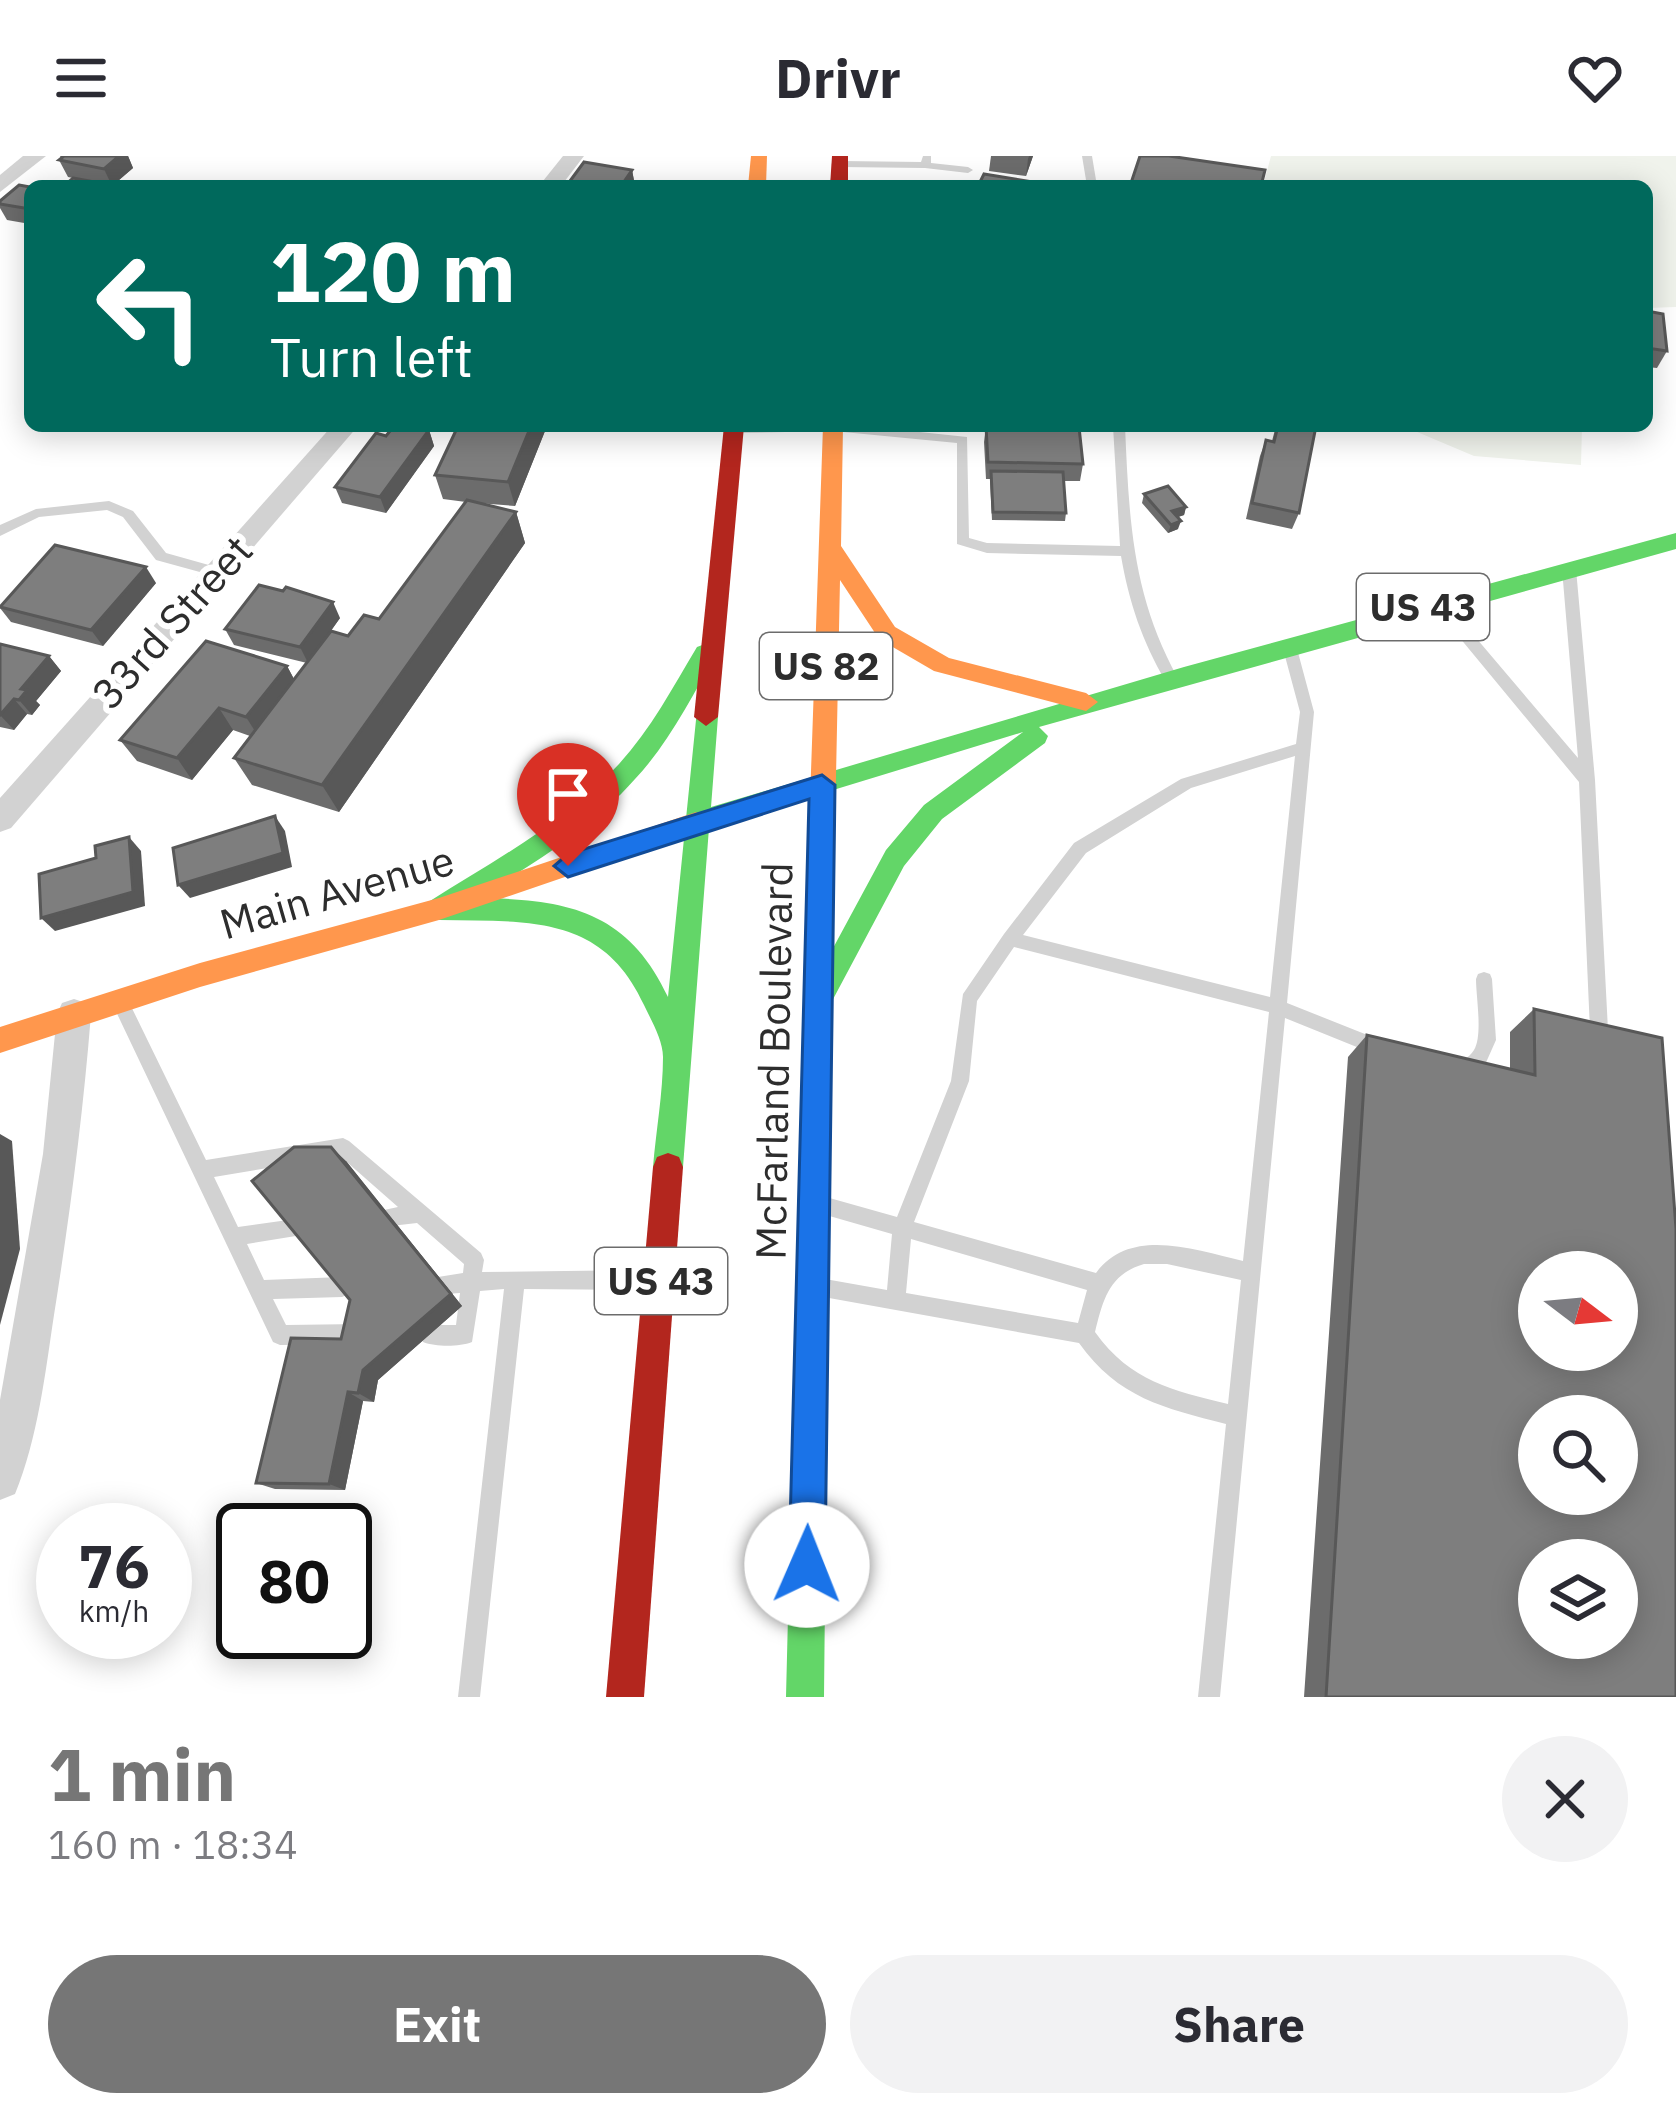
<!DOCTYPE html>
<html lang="en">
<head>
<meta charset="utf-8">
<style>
  :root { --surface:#fff; --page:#f2f2f3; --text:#2b2b33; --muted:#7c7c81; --accent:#767676 }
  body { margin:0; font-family:"IBM Plex Sans",sans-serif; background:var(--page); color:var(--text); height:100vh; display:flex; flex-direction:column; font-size:45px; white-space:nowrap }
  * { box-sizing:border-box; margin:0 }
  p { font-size:39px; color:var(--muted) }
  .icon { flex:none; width:66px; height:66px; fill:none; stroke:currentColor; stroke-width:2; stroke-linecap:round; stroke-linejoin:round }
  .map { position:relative; height:1541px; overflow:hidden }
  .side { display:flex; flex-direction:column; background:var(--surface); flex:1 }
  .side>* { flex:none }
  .top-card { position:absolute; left:24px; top:24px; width:1629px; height:252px; border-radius:18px; box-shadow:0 6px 30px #0003; background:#00695c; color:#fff; overflow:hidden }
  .needle { width:78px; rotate:106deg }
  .controls { position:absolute; left:1518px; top:1095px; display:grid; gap:24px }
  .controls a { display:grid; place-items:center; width:120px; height:120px; border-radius:50%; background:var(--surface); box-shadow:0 6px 30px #0003; font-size:60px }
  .speed { position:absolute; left:36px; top:1347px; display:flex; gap:24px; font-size:60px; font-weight:700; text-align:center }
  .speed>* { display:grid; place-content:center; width:156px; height:156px; border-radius:50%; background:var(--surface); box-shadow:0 6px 30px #0003; line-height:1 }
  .speed small { font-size:30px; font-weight:400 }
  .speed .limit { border:6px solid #111; border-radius:18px; background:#fff; color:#111 }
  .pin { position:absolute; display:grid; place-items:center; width:102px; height:102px; color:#fff; margin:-123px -51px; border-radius:50% 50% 50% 0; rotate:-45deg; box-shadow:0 0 12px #0007 }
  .pin .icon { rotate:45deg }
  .me { position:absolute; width:132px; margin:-66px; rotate:1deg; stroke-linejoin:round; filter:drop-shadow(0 0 9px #0008) }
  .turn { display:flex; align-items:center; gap:42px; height:252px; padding:0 48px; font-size:54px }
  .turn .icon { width:156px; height:156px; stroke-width:2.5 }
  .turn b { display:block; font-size:84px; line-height:102px }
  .round { display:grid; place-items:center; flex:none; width:126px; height:126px; border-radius:63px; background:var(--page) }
  .headline { display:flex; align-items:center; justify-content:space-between; height:204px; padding:0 48px }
  h1 { font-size:72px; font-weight:700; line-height:90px; color:var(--accent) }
  .button { display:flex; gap:24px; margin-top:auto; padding:24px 48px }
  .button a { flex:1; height:138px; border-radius:72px; background:var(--accent); color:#fff; font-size:48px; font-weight:700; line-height:138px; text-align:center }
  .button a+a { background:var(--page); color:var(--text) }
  header { display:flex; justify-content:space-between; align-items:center; height:156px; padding:0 48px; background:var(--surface); font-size:54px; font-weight:700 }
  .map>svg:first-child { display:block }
  .green { fill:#f0f3ec }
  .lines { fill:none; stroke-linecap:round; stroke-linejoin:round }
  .lane { fill:#d2d2d2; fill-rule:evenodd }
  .street { fill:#d2d2d2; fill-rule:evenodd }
  .fast { fill:#63d668; fill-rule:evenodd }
  .slow { fill:#ff974d; fill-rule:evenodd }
  .jam { fill:#b3261e; fill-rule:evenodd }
  .wall { fill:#6c6c6c }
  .shaded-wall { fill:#585858 }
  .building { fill:#7e7e7e; stroke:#585858; stroke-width:3; fill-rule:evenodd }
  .route { fill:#1a73e8; stroke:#114b97; stroke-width:3 }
  .labels { text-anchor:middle; stroke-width:12; stroke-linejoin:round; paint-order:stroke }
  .shield { fill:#fff; stroke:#6c6c6c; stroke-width:3 }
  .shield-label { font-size:39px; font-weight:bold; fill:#2d2d2d }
  .street-label { font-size:42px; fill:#2d2d2d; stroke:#fff }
</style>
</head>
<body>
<header><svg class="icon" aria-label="menu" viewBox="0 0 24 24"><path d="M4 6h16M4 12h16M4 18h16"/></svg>Drivr<svg class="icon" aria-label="heart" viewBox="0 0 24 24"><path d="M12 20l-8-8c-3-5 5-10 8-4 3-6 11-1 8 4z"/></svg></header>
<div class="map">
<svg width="1676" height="1541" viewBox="0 0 1676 1541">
  <rect width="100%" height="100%" fill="#fff"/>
  <!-- green -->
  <g class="green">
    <path d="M1271,0H1676V151L1647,152V30H1263Z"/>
    <path d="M1403,270H1582L1581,309L1474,300Z"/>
  </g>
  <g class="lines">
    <!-- lane -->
    <g class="lane">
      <path d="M923,0H931V7L968,11L973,14L968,17L925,12L841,11L836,8L841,5L921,6Z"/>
      <path d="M1082,0H1092L1097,30H1087Z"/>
      <path d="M730,270H863L967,281L969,382L987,387L1120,390L1113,270H1125C1129,362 1132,440 1178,522L1176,526H1166C1142,485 1129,446 1121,400L987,397L957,388V287L833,275L734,277L728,273Z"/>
      <path d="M109,345L133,355L166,397L223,413V419L218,421L156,404L123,361L107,354L39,361L0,380V369L36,353Z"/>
      <path d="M1569,408L1576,413L1595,624L1608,874L1605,880L1599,882L1593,880L1590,874L1579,626L1431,447L1438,442L1443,443L1578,602L1562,413Z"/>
      <path d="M1289,484L1296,489L1314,556L1287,847L1385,886L1388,892L1385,898L1379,900L1285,862L1220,1541H1198L1226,1268C1164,1252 1118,1242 1079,1187L818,1140L815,1133L818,1126L825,1123L887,1134L892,1078L826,1059L819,1056L817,1050L819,1044L826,1041L897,1061L951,925L963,838L1004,778L1074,687L1181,623L1296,588L1300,556L1282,489ZM1295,600L1270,841L1023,779L1086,697L1191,632ZM1014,791L1269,856L1243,1105C1196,1094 1130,1070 1096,1117L914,1066L969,925L977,845ZM911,1083L1087,1134L1078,1167L906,1137ZM1144,1108H1167L1241,1124L1228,1248C1172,1234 1131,1226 1095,1176C1103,1144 1109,1118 1144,1108Z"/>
      <path d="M1484,816L1490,818L1492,823L1496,884L1484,911L1461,922L1455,920L1452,914C1458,906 1469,903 1474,894C1483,879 1476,841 1476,823L1478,818Z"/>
      <path d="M120,837L126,840L206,1004L343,982L349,985L481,1097L484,1104L482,1116L642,1114L649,1117L652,1124L649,1131L642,1134L524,1133L480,1541H458L504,1133L480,1135L472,1186C459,1191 436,1191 423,1186L420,1179L423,1172L430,1169H456L460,1137L445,1138L438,1135L435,1128L438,1121L463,1117L464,1108L417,1067L391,1070L384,1068L382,1061L384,1054L398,1051L340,1000L214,1021L238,1071L295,1063L302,1065L304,1072L302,1079L247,1088L264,1124L342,1121L349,1124L352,1131L349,1138L342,1141L273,1143L286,1169L360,1168L367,1171L370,1178L367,1185L360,1188L280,1189L273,1186L111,845L114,840Z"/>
    </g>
    <!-- street -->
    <g class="street">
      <path d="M23,0H46L0,36V19Z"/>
      <path d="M563,0H584L561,30H539Z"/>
      <path d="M332,270H358L11,672L0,676V642Z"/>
      <path d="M74,843L86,847L91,858C83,959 70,1058 54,1159C45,1218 38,1282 15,1338L0,1344V1244L43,998L57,858L62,847Z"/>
    </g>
    <!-- fast -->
    <path class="fast" d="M1676,377V393L1039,571L1048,580L1045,587L942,663L904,710L831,847L824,1541H786L804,817L808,808L825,807L886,694L924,649L1023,576L709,672L683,1011L679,1021L668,1025L657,1021L653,1011C656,975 663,937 663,901C663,884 651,864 644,849C602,757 526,766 439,764L430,761L426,753L430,745C495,704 566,666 619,608C651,573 673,531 697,491L705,488L717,497C692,540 669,587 635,623C591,673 534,707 478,742C567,743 628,755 668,841L697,554H715L718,561L711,651L1184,511Z"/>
    <!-- slow -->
    <g class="slow">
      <path d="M751,0H767L766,30H748Z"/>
      <path d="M823,270H843L841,390L895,471L949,502L1086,537L1098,546L1086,555L934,515L879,483L840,424L832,817L828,826L818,829L808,826L804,817Z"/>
      <path d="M696,656L709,666L705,673L439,764L200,831L0,897V871L200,807L439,742Z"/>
    </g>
    <!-- jam -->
    <g class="jam">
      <path d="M832,0H848V30H830Z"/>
      <path d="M724,270H744L718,561L706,570L694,561Z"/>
      <path d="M668,997L679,1001L683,1011L644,1541H606L653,1011L657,1001Z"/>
    </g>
  </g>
  <!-- wall -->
  <g class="wall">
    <path d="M60,0H128L133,12L112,30L68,21L59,4L61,2Z"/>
    <path d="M991,0H1033L1026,20L989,15Z"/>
    <path d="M632,14L635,30H571L570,25Z"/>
    <path d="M30,31V68L7,64L0,52V45Z"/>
    <path d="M1647,155L1667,195L1657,212L1647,211Z"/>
    <path d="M458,270H547L515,350L477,347L516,356L525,387L339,656L252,629L234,602L250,580L233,574L192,624L137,605L120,584L287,510L294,523L307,507L234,489L225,473L340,462L325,483L348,480L379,463L466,346L443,343L435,319Z"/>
    <path d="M986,270L1083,308L1080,325H1063L1066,357L1065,365L992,364L990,323H986L984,286Z"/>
    <path d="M1276,270H1316L1299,357L1292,373L1246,363L1260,300L1266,284L1272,285Z"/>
    <path d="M429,274L434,290L386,357L342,347L335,331L386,280Z"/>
    <path d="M1144,338L1186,351L1184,359L1177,361L1178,373L1168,377L1142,347Z"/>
    <path d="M156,427L103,490L11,466L0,452V449Z"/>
    <path d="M0,488L49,500L61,515L36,545L40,549L32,559L27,558L14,574L0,571Z"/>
    <path d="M1534,853L1676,1541H1304L1348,901L1367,879L1510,913V876Z"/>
    <path d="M346,1005L462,1150L378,1224L374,1246L363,1245L345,1334L275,1333L256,1327L341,1183L350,1144Z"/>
  </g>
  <!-- shaded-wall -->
  <g class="shaded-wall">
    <path d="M119,0H128L133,12L112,30L104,13Z"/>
    <path d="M1029,0H1033L1026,20L1028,3Z"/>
    <path d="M632,14L635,30H621Z"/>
    <path d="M531,270H547L515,350L508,326Z"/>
    <path d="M429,274L434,290L386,357L380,341Z"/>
    <path d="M1186,351L1184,359L1170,364L1172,355Z"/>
    <path d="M516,356L525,387L339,656L322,629Z"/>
    <path d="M1181,365L1178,373L1168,377L1171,369Z"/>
    <path d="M146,411L156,427L103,490L91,474Z"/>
    <path d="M333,446L340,462L308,507L300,491Z"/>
    <path d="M49,500L61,515L36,545L40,549L32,559L19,544L21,533Z"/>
    <path d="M287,510L299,533L260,583L246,561Z"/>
    <path d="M14,543L27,558L14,574L0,559Z"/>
    <path d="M219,552L233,574L192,624L177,602Z"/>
    <path d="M275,660L285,675L292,711L190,742L178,729Z"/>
    <path d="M129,681L141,695L145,750L55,775L41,762Z"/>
    <path d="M0,978L12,985L20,1093L0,1169Z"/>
    <path d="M331,991L346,1005L462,1150L378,1224L374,1246L358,1237L363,1214Z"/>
    <path d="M348,1236L363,1245L345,1334L329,1328Z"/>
  </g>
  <!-- building -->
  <g class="building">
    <path d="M64,0H119L104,13L59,4Z"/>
    <path d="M1140,0H1169L1265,14L1261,30H1151L1131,27Z"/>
    <path d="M584,6L632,14L621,30H600L570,25Z"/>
    <path d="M984,18L1057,30H978Z"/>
    <path d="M73,22L100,27L97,30H64Z"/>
    <path d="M19,29L30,31V53L0,48V45Z"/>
    <path d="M1647,155L1663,158L1667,195L1647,192Z"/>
    <path d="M394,270H410L429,274L380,341L335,331L376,277L386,280Z"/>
    <path d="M458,270H531L508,326L435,319Z"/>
    <path d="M986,270L1079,271L1083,308L988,306Z"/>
    <path d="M1278,270H1316L1299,357L1252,347L1266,284L1274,286Z"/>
    <path d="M991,315L1063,316L1066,357L993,356Z"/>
    <path d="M1168,330L1186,351L1172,355L1181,365L1171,369L1144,338Z"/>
    <path d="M467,344L516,356L322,629L234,602L331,475L348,480L364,459L379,463Z"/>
    <path d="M55,389L146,411L91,474L0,451Z"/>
    <path d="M259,429L283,435L286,431L333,446L300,491L225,473Z"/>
    <path d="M206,485L287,510L246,561L219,552L177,602L120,584Z"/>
    <path d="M0,488L49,500L21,533L27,534L19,544L14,543L0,559Z"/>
    <path d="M275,660L283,697L178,729L173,692Z"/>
    <path d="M129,681L133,736L41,762L39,718L96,702L95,690Z"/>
    <path d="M1534,853L1662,882L1676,1073V1541H1326L1367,879L1535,919ZM1539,1116H1617V1194H1539ZM1539,1260H1617V1338H1539ZM1539,1404H1617V1482H1539Z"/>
    <path d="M294,991H331L451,1138L363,1214L358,1237L348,1236L329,1328L256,1327L291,1182L341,1183L350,1144L252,1025Z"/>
  </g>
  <!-- route -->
  <path class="route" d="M822,619L835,629L825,1409L820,1422L807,1427L795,1422L789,1409L809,643L568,721L554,710L568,698Z"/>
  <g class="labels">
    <!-- shield labels -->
    <g class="shield">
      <rect x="1357" y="418" width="132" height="66" rx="9"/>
      <rect x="760" y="477" width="132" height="66" rx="9"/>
      <rect x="595" y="1092" width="132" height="66" rx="9"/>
    </g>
    <g class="shield-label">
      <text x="1423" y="465">US 43</text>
      <text x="826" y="524">US 82</text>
      <text x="661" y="1139">US 43</text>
    </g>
    <!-- street labels -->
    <g class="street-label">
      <text transform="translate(172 466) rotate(-48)" y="15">33rd Street</text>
      <text transform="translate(337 736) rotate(-16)" y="15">Main Avenue</text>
      <text transform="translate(774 905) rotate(-89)" y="15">McFarland Boulevard</text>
    </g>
  </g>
</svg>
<div class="controls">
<a><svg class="needle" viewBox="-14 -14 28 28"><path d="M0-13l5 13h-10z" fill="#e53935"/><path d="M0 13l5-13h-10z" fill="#7c7c81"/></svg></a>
<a><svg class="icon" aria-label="search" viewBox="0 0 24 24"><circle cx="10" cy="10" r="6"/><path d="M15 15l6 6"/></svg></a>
<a><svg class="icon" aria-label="layers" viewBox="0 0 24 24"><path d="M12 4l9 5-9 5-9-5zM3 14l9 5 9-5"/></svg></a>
</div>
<div class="speed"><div>76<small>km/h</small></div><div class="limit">80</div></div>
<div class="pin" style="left:568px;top:710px;background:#d93025"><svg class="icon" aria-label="arrive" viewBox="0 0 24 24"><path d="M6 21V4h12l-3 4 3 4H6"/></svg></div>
<svg class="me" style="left:807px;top:1409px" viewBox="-20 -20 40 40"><circle r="19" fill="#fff"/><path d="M0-13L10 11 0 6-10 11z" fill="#1a73e8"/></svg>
<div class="top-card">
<div class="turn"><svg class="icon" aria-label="left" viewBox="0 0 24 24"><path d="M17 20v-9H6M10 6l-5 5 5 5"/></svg><div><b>120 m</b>Turn left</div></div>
</div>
</div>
<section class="side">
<div class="headline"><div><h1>1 min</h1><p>160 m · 18:34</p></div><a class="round"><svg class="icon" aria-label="close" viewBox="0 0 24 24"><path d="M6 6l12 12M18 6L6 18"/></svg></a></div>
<div class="button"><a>Exit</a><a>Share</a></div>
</section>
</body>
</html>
